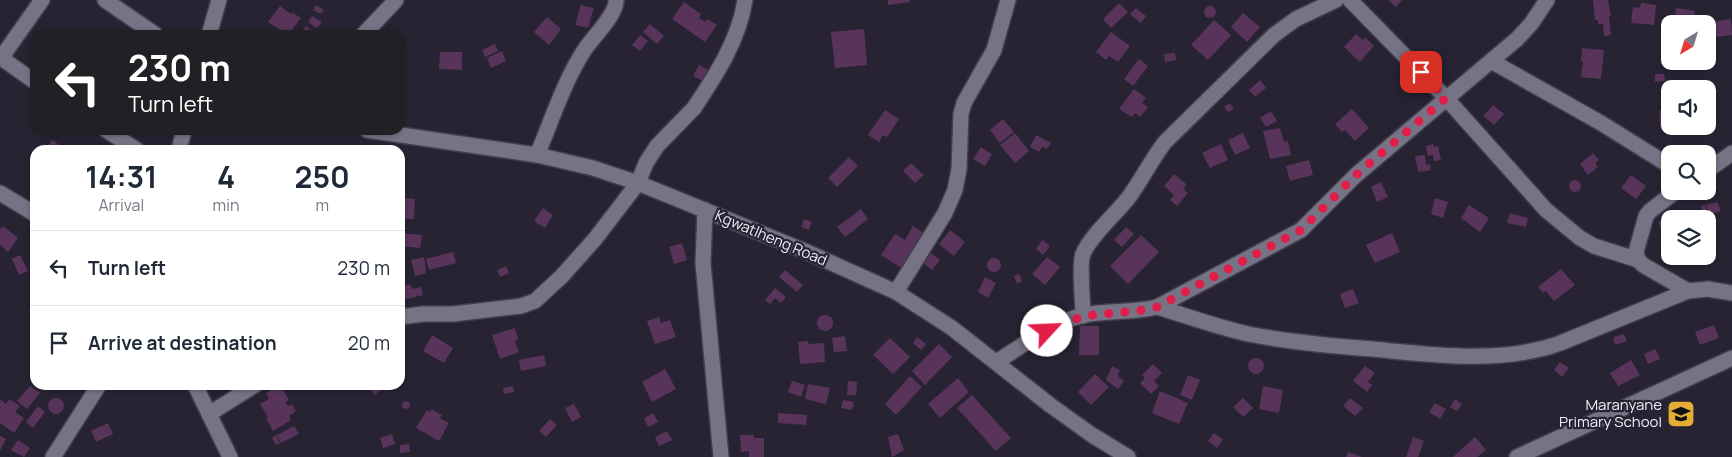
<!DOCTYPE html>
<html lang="en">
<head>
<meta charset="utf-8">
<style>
  :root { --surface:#fff; --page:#f6f6f7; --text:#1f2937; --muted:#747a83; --line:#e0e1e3 }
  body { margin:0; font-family:Manrope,sans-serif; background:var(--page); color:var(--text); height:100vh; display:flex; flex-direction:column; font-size:19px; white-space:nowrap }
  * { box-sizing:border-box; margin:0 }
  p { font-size:16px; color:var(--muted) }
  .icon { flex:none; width:28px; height:28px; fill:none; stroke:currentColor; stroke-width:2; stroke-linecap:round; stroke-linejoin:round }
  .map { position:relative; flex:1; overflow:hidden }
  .sheet { position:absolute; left:30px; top:145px; width:375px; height:245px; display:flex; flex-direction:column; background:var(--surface); border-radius:15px; box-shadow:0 1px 4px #0004 }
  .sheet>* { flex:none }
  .top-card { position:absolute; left:30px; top:30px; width:375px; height:105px; border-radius:15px; box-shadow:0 1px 4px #0004; background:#202124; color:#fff; overflow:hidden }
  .needle { width:32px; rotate:218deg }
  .controls { position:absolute; left:1661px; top:15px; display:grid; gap:10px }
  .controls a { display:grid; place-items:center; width:55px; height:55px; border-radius:10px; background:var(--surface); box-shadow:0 1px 4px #0004; font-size:25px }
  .pin { position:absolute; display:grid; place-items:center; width:42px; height:42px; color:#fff; margin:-21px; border-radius:10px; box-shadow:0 2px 8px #0006 }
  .me { position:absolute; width:55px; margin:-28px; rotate:65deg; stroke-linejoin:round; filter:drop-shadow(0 0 4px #0008) }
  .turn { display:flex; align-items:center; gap:18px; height:105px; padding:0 15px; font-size:22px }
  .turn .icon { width:65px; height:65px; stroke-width:2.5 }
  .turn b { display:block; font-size:35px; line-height:42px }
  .eta { display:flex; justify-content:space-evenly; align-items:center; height:85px; text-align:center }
  .eta b { font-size:30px; font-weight:700; line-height:35px }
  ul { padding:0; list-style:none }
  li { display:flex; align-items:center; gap:15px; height:75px; padding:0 15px; border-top:1px solid var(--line) }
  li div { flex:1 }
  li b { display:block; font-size:19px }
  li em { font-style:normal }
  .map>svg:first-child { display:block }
  .building { fill:#58345a }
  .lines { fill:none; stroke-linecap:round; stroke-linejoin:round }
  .minor-casing { stroke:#413e4b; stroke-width:18 }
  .minor { stroke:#777386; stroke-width:15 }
  .route { stroke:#e11d48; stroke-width:9; stroke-dasharray:0 16.2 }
  .labels { text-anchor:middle; stroke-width:4.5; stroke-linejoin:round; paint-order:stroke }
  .street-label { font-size:15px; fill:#efedf8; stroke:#272333 }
  .poi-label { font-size:15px; fill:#efedf8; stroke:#272333; text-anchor:end }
</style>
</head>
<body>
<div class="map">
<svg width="1732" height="457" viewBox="0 0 1732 457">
  <rect width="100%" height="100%" fill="#272333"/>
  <!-- building -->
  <g class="building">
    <path d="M888,0H909L910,2L888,5Z"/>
    <path d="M1388,0H1402L1396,7Z"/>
    <path d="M1593,0H1608L1611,16H1609L1611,35L1604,36L1603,24H1598V20H1595Z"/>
    <path d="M684,2L701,14L699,18L705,22L707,19L717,25L705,42L672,19Z"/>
    <path d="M1119,3L1128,12L1111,28L1103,19Z"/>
    <path d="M1641,3L1656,5L1654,25L1631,23L1633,7L1640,8Z"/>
    <path d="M316,5L324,10L321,14L313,10Z"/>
    <path d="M581,5L594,8L588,28L575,25Z"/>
    <path d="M280,6L291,14L292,12L301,18L288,35L268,22Z"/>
    <circle cx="1210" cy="12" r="6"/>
    <path d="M1136,8L1146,16L1141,23L1130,14Z"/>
    <path d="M1676,8L1695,11L1693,24H1674Z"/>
    <path d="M1243,13L1260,27L1247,42L1231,27Z"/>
    <path d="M312,16L322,22L317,28L308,22Z"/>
    <path d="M547,17L561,29L549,45L534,32Z"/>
    <path d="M1731,19L1732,35L1715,37L1713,22Z"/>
    <path d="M1214,20L1231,35L1208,60L1191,45Z"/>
    <path d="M650,24L664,36L657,44L643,32Z"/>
    <path d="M306,26L312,31L309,35H298Z"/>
    <path d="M864,29L867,65L835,68L831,32Z"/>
    <path d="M1111,32L1130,46L1118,62L1109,56L1106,60L1096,52Z"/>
    <path d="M1356,34L1363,40L1365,37L1374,46L1360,62L1344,47Z"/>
    <path d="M640,35L648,41L640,51L632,45Z"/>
    <path d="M495,44L498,51L485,57L482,50Z"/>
    <path d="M1582,48L1604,50L1601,79L1581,77L1583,61H1581Z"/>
    <path d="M502,51L506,61L491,68L487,58Z"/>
    <path d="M440,52H462V70L439,69Z"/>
    <path d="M1175,53L1176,60L1165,62L1164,54Z"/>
    <path d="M1139,59L1148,66L1133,86L1124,79Z"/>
    <path d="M699,65L708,70L702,81L693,76Z"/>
    <path d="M1655,74H1664L1665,81L1655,82Z"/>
    <path d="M1260,80L1266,88L1255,97L1249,90Z"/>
    <path d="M1134,89L1146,98L1142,103L1148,107L1140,117L1135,113L1132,117L1119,109Z"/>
    <path d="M1230,103L1234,109L1228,112L1224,107Z"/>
    <path d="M1493,105L1504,114L1494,125L1483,116Z"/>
    <path d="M1352,109L1369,128L1355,141L1345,130L1342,132L1335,124Z"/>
    <path d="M885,110L899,119L887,137L883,135L879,142L868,135Z"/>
    <path d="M1670,110V128H1660L1659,111Z"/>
    <path d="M1271,111L1277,121L1266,127L1260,118Z"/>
    <path d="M1003,119L1014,132L1000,143L990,130Z"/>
    <path d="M1280,128L1284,142L1288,141L1291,155L1270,159L1263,131Z"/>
    <path d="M1015,133L1029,151L1015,163L1000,145Z"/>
    <path d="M1243,133L1250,148L1235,155L1228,140Z"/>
    <path d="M1036,135L1051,143L1047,149L1042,147L1039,152L1030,147Z"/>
    <path d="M52,140L67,150H45Z"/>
    <path d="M237,144L245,150H232Z"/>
    <path d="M1221,144L1228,160L1210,168L1202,153Z"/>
    <path d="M1433,144L1434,147L1438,146L1441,160L1434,161L1433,155L1428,156L1426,146Z"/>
    <path d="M981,147L992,154L985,166L973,159Z"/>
    <path d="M1593,153L1599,160L1595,163L1598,167L1588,175L1580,164Z"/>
    <path d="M1425,155L1426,165L1430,164L1431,170L1418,172L1415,156Z"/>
    <path d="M849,157L858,166L837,187L828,178Z"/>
    <path d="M1309,160L1313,175L1290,181L1286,166Z"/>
    <path d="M911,163L924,175L915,183L903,171Z"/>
    <path d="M1174,174L1186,184L1184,190L1188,193L1177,206L1170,200L1174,195L1164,186Z"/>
    <path d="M1631,175L1646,186L1636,199L1621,188Z"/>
    <circle cx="1575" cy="186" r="6"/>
    <path d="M1381,182L1388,197L1377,202L1371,187Z"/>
    <path d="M400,198L415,199L414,219H400Z"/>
    <path d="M1435,198L1448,202L1443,218L1431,214Z"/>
    <path d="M1717,202L1721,211L1710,215L1706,205Z"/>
    <path d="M1469,205L1489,218L1480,232L1461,218Z"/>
    <path d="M1705,205L1708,215L1703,216L1701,206Z"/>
    <path d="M543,208L553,215L545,228L534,221Z"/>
    <path d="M861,209L868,219L845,237L837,227Z"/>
    <path d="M1510,213L1528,218L1526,227L1507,223Z"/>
    <path d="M804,219L812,222L809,230L801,227Z"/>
    <path d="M1666,219L1669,231L1662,233L1658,222Z"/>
    <path d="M3,226L18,238L8,252L0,245V229Z"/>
    <path d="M913,226L925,234L903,269L881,255L895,234L905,240Z"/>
    <path d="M1126,227L1134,234L1122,247L1114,240Z"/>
    <path d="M950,230L965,242L954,256L939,244Z"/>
    <path d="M400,233L422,235L420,248L400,246Z"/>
    <path d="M1392,233L1400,252L1375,263L1366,245Z"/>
    <path d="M1141,235L1159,252L1128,284L1110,266Z"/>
    <path d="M1042,240L1050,246L1043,255L1036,249Z"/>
    <path d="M682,243L687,260L674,264L669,247Z"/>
    <path d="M453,252L456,263L429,270L426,259Z"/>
    <path d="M931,253L940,260L932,270L923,263Z"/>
    <path d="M20,255L28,271L19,275L12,259Z"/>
    <path d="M424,257L426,273L415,276L411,260Z"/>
    <path d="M1047,257L1060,267L1045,285L1032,274Z"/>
    <circle cx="994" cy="265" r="7"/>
    <path d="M506,266L509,273L500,277L497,270Z"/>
    <path d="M1561,269L1575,285L1554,301L1546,291L1543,293L1538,287Z"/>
    <path d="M785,270L803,285L797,292L779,277Z"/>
    <path d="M1019,274L1022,281L1017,284L1014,276Z"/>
    <path d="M985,277L996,283L988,298L978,292Z"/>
    <path d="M410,284L412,289L421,287L423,295L403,300L400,287Z"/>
    <path d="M775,288L786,297L781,303L775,298L770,304L765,300Z"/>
    <path d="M1353,289L1359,303L1345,308L1340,294Z"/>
    <circle cx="825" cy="323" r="8"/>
    <path d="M659,317L661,323L670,320L676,337L655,344L647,321Z"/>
    <path d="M1714,325L1719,338L1700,345L1695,332Z"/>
    <path d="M1080,326H1099V355H1079Z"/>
    <path d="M515,328L518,340L515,341L519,352L500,359L492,335Z"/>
    <path d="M1624,334L1627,341L1615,345L1613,337Z"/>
    <path d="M432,335L453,348L444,363L423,351Z"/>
    <path d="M845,336L847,351L834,352L832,338Z"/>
    <path d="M917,337L926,344L921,350L913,343Z"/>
    <path d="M890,338L910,357L893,374L873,355Z"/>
    <path d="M808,341V344L824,343L825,362L800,364L798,342Z"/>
    <path d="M939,344L952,357L925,385L912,371Z"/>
    <path d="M1655,349L1660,359L1648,364L1644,354Z"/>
    <path d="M544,355L546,366L521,371L519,360Z"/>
    <circle cx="1256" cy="366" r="8"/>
    <path d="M1631,360L1640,375L1618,386L1610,373Z"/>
    <path d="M1560,362L1569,368L1562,377L1554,370Z"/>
    <path d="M1153,364L1162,373L1154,381L1159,386L1151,394L1140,383L1145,378L1142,375Z"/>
    <path d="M1112,366L1120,370L1118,376L1124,381L1118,389L1106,380Z"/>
    <path d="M1365,366L1375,373L1368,382L1372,385L1367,392L1353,381Z"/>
    <path d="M665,369L676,389L652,402L642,382Z"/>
    <path d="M1095,374L1109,387L1091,405L1078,392Z"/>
    <path d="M1188,375L1200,380L1192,400L1180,395Z"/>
    <path d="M910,376L922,387L896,415L885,404Z"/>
    <path d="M958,378L969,392L940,418L928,404Z"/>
    <path d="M792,381L805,385L801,397L788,392Z"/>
    <path d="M848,381L857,382L856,395H847Z"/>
    <path d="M808,384L830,388L826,404L805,399Z"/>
    <path d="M280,385L289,400L285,402L288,406L292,404L296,411L289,416L291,420L273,431L266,418L268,417L260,404L269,399L266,393Z"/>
    <path d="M366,385H386L375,395Z"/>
    <path d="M30,386L40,393L27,409L17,401Z"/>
    <path d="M513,386L514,392L504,394L503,388Z"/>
    <path d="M1263,386L1283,390L1279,413L1259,409Z"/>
    <path d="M1160,391L1188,403L1179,424L1152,413Z"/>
    <path d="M972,395L1011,438L996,451L957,408Z"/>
    <path d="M1243,398L1253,408L1243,417L1233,407Z"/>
    <path d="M1350,398L1363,408L1355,416L1343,406Z"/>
    <circle cx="56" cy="406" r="8"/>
    <path d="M0,399L6,404L9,399L20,406L15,412L24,418L14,433L0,423Z"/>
    <path d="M1455,399L1462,404L1457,411L1450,407Z"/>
    <path d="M843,400L854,402L852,410L841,408Z"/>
    <path d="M403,401L410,402L409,409L402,408Z"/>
    <path d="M1435,403L1446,409L1440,419L1429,412Z"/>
    <path d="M574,404L581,417L572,422L565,408Z"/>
    <path d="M38,406L45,412L33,428L26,422Z"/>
    <path d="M431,409L442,415L440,418L449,423L439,441L416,428L427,410L430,412Z"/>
    <path d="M653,413L658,422L648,427L644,418Z"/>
    <path d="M778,413L807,415L806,425L778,423Z"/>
    <path d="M550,419L557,425L546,437L539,431Z"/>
    <path d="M108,423L113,434L96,442L91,431Z"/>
    <path d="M294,426L299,434L281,443L277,435Z"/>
    <path d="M667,431L672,440L659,446L655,437Z"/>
    <path d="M1214,433L1223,439L1217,448L1208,441Z"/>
    <path d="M392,434L395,444L383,448L380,438Z"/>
    <path d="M898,434L904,450L892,457L888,437Z"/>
    <path d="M276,435L280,443L276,445L272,438Z"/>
    <path d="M740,435H754V438H764V457H749V451L741,452Z"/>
    <path d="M0,436L6,439L0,451Z"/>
    <path d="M1413,437L1424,441L1418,457H1406Z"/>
    <path d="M1475,437L1486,450L1477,457H1453Z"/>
    <path d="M18,440L30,448L24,457L11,450Z"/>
    <path d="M409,444L410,452L400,453V445Z"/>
    <path d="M1348,452L1362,457H1346Z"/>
  </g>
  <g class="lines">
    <defs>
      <g id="minor">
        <path d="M105,0L156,35"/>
        <path d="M1350,0L1446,98L1546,210L1580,238L1594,246L1638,260"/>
        <path d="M209,35L219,0"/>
        <path d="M363,35L396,0"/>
        <path d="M0,57L35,82"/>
        <path d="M1,58L42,0"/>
        <path d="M1491,61L1601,123L1670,166"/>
        <path d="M106,130L137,150"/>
        <path d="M367,130L537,155L593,168L638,183L807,252L896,292L952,328L1050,405L1092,435L1128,457"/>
        <path d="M179,150L184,130"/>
        <path d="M537,155C552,120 564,81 585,49C593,37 617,14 616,0"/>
        <path d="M1708,170L1732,153"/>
        <path d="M1676,191L1650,211L1646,216L1636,252L1638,260L1643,265L1688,291"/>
        <path d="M0,193L35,214"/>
        <path d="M705,210L703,263L721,457"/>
        <path d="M896,292L945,213L955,190L959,169L961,114L964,103L994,50L1008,0"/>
        <path d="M1157,307C1187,316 1217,327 1248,334C1289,342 1331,346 1373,349C1432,355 1500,364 1558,344L1688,291L1708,289L1732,293"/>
        <path d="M1083,316C1083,303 1079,263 1083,254C1090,236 1117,213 1129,197C1142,179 1152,159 1165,142L1274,35L1296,19L1336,0"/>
        <path d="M400,317L423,314H453L521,306L535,301L562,276L595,239L638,183L646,163L657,146L694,108C716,75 739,40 745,0"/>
        <path d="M996,362C1024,345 1053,322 1084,315C1108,310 1133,313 1157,307L1301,230L1356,175L1517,39L1531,24L1547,0"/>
        <path d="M195,385L230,457"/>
        <path d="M209,414L255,385"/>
        <path d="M53,457L99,385"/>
        <path d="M1517,457L1732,358"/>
      </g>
    </defs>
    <!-- minor casing -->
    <use href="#minor" class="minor-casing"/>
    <!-- minor -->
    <use href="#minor" class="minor"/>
  </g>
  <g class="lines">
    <!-- route -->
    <path class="route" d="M1047,331L1083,316L1144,310L1157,307L1301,230L1356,175L1446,98L1421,72"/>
  </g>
  <!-- icons -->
  <defs>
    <symbol id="school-square" viewBox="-11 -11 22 22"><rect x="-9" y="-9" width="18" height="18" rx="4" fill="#e5ad35" stroke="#272333"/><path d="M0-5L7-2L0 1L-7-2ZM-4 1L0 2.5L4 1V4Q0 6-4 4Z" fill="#111"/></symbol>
  </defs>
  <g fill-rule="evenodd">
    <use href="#school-square" x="1665" y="398" width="32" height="32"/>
  </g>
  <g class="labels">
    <!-- street labels -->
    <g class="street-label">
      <text transform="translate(771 238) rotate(23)" y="5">Kgwatlheng Road</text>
    </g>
    <!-- poi labels -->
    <g class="poi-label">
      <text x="1662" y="410">Maranyane<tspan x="1662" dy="17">Primary School</tspan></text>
    </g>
  </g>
</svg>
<div class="controls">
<a><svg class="needle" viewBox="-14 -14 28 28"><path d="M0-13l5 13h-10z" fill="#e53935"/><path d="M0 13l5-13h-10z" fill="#747a83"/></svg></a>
<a><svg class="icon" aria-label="sound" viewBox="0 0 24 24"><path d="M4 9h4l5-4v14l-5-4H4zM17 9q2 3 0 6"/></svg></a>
<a><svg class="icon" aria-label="search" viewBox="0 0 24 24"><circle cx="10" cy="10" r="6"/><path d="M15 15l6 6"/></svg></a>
<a><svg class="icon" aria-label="layers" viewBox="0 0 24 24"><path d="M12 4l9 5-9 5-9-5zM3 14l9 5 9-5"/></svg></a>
</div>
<div class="pin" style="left:1421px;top:72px;background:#d93025"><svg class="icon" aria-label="arrive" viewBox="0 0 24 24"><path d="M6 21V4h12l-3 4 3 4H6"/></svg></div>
<svg class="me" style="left:1047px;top:331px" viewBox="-20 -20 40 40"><circle r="19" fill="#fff"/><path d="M0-13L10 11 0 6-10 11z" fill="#e11d48"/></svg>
<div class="top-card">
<div class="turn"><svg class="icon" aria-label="left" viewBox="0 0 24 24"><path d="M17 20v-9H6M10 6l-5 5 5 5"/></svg><div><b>230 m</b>Turn left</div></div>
</div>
<section class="sheet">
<div class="eta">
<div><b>14:31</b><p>Arrival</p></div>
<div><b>4</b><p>min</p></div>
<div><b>250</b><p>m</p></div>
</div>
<ul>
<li><svg class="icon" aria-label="left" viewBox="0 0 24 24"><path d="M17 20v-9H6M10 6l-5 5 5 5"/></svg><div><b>Turn left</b></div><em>230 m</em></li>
<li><svg class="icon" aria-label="arrive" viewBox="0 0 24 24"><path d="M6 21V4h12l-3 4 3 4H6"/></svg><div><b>Arrive at destination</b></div><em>20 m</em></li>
</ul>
</section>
</div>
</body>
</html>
